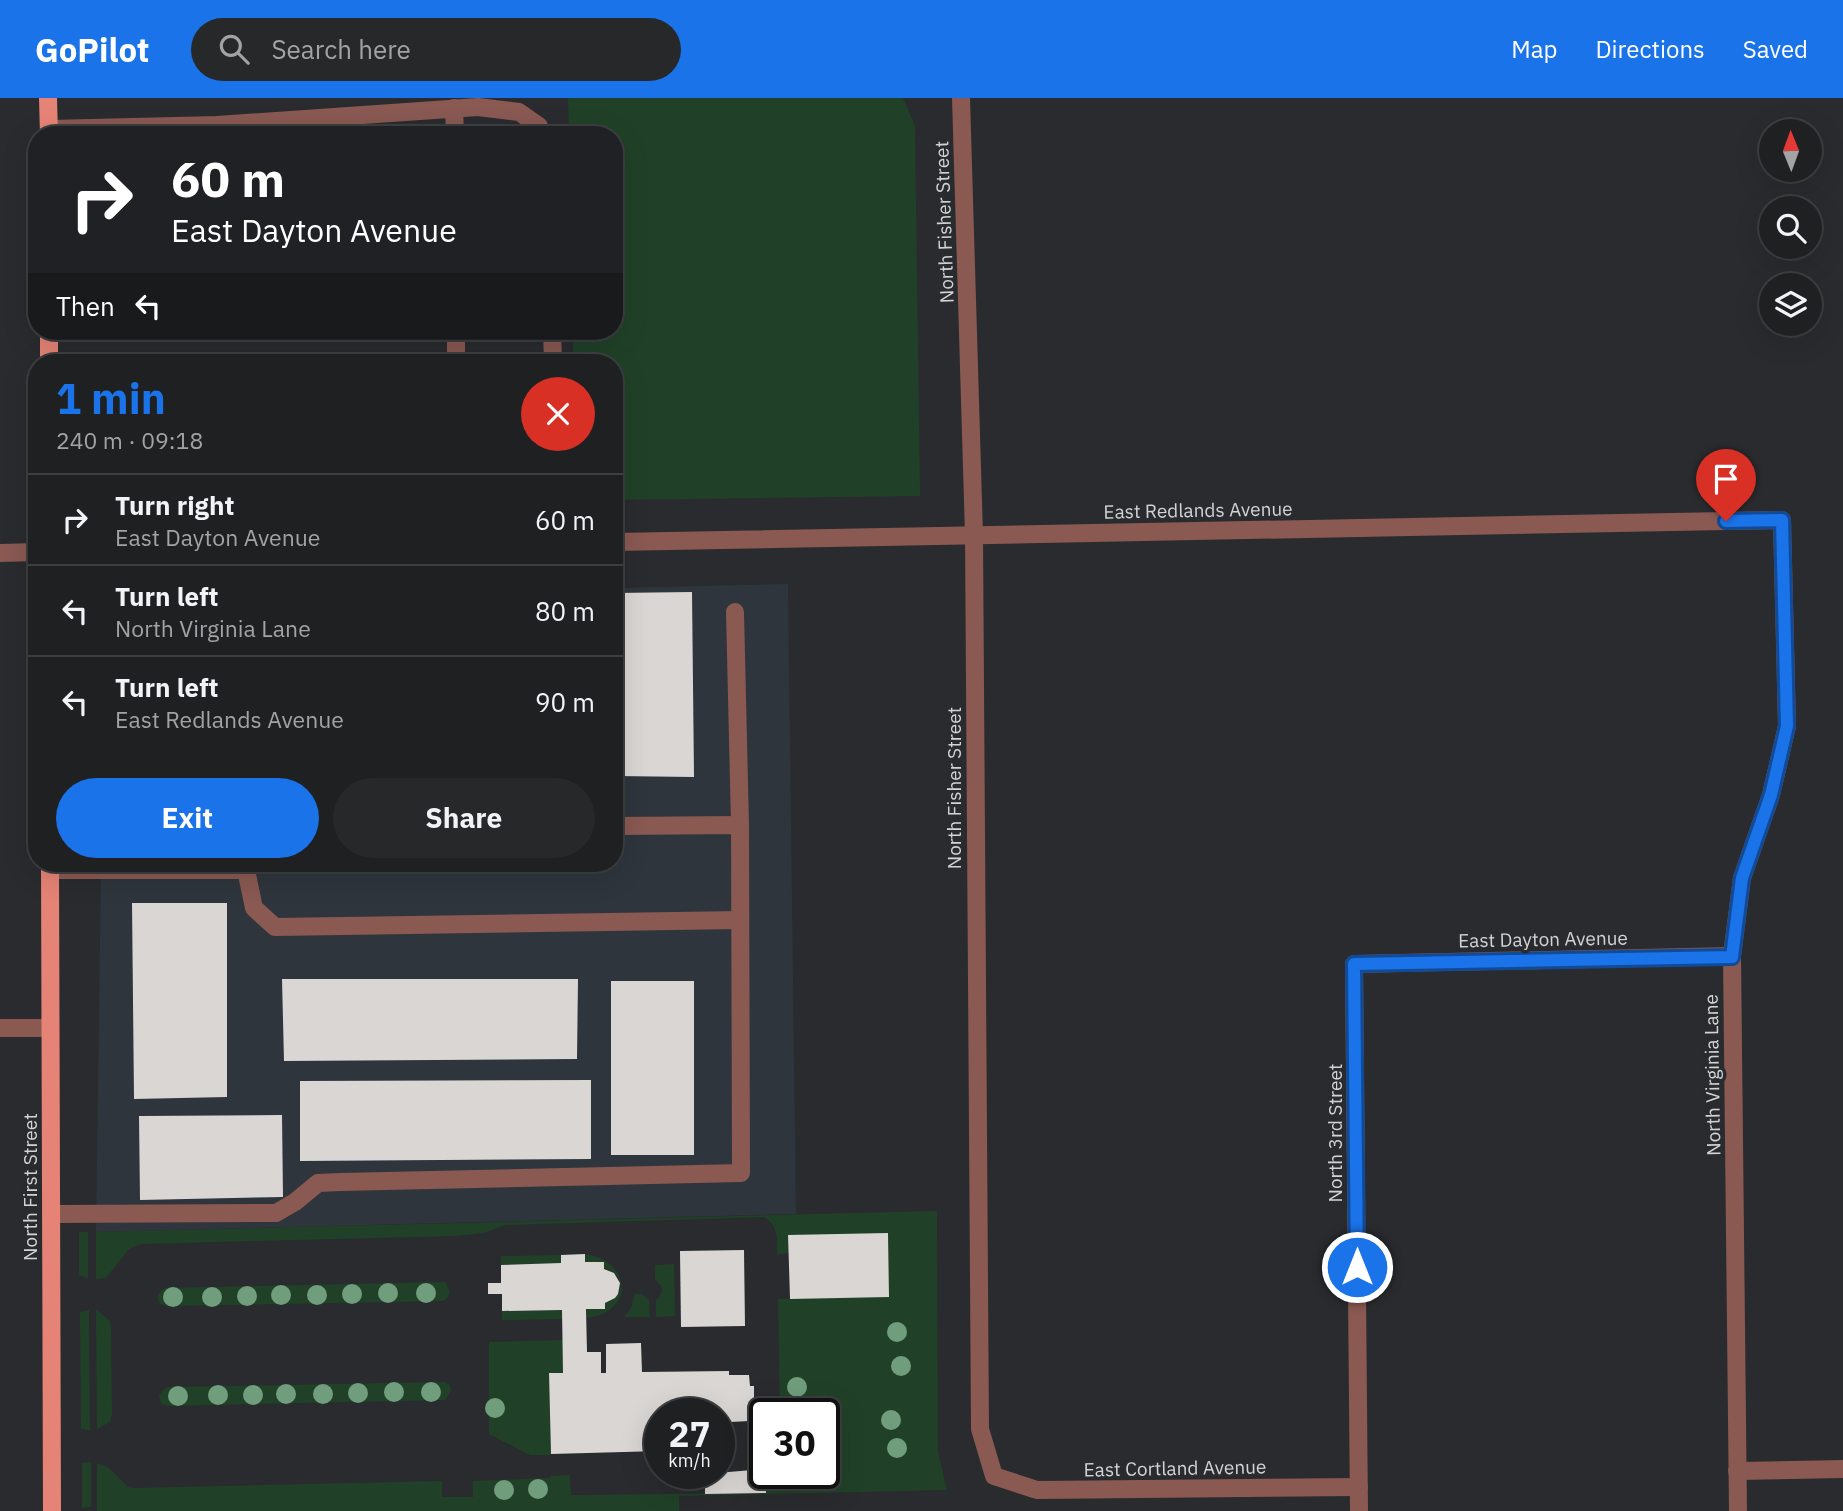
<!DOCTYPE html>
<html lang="en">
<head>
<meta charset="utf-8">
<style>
  :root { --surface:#1f2022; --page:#27282a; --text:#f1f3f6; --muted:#a1a3a5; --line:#3c3e40; --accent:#1a73e8 }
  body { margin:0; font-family:"IBM Plex Sans",sans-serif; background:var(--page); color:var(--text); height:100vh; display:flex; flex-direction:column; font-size:26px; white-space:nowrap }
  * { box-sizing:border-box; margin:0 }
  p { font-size:23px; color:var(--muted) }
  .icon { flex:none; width:38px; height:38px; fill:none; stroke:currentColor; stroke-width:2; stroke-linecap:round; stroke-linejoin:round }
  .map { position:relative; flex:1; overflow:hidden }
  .side { position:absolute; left:28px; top:256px; width:595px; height:518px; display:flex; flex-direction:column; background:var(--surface); border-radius:28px; box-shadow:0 7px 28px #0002,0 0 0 2px var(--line) }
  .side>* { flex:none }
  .guide { position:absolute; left:28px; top:28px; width:595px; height:214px; border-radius:28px; box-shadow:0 7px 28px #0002,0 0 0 2px var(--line); background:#202124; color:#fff; overflow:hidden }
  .needle { width:46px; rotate:359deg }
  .tools { position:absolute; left:1759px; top:21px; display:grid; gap:14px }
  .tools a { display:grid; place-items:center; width:63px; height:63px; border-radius:50%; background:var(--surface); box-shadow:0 7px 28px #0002,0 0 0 2px var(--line); font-size:35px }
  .speed { position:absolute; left:644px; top:1300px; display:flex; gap:14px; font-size:35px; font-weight:700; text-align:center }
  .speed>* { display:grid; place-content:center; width:91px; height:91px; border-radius:50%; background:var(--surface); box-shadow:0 7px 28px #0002,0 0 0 2px var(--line); line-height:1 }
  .speed small { font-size:18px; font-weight:400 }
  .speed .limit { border:4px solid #111; border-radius:10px; background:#fff; color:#111 }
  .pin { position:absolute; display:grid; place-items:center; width:60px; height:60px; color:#fff; margin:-72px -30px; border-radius:50% 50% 50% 0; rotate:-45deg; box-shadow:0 0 7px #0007 }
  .pin .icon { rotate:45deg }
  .me { position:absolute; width:77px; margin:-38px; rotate:0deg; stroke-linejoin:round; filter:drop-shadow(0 0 5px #0008) }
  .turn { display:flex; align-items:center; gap:24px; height:147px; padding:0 28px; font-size:32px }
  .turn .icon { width:91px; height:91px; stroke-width:2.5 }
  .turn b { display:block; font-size:49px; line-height:60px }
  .then { display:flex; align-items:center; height:66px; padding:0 28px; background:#0003; gap:14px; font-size:26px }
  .round { display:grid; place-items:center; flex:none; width:74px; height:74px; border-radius:37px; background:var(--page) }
  .overview { display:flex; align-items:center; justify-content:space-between; height:119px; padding:0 28px }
  h1 { font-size:42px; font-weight:700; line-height:52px; color:var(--accent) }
  .button { display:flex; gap:14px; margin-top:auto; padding:14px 28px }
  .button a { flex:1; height:80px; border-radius:42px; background:var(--accent); color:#fff; font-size:28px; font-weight:700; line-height:80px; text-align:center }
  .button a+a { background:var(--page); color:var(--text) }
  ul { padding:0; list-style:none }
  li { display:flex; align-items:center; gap:21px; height:91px; padding:0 28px; border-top:2px solid var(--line) }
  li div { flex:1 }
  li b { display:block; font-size:26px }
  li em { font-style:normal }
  header { display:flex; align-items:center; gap:42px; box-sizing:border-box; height:98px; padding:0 35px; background:var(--accent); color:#fff }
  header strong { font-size:33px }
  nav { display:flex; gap:38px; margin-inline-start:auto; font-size:24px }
  .search { width:490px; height:63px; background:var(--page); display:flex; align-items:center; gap:18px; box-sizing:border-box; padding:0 24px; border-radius:38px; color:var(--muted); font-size:26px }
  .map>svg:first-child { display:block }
  .built { fill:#2e353c }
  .green { fill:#204128 }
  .building { fill:#dad6d3 }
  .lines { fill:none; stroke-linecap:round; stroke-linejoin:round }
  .minor { stroke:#895952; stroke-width:18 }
  .major { stroke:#e58376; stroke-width:18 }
  .tree { fill:#709d7c }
  .route-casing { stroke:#114b97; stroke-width:18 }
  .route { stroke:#1a73e8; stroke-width:12 }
  .labels { text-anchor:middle; stroke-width:7; stroke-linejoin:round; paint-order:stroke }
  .street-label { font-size:19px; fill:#d1d3d4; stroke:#292b2e }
</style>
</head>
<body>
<header>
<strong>GoPilot</strong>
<div class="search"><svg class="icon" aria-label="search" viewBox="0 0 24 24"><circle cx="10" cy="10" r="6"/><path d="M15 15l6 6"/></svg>Search here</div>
<nav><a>Map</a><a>Directions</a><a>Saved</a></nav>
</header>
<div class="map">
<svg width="1843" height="1413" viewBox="0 0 1843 1413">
  <rect width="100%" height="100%" fill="#292b2e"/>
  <!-- built -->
  <path class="built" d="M788,486L796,1116L96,1134L101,765H614V490Z"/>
  <!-- green -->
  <g class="green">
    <path d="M568,0H903L915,28L920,398L614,402V264H573V233H614V37H569Z"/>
    <path d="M937,1113L938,1354L947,1392L679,1398V1413H97V1365L109,1370L128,1389L134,1390L442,1383V1399H473V1383L551,1380V1378L570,1377L571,1397L765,1395V1376H824V1316H780L778,1201L889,1198L888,1135L777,1157C777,1142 779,1127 764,1119L505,1127L484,1135L455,1138L141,1146L129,1151L106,1180L96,1181V1134Z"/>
    <path d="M79,1134H88V1180L79,1177Z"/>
    <path d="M585,1156C631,1162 636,1214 587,1220L586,1211H604L605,1205C625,1198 626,1175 604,1171L603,1164H585Z"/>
    <path d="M561,1157V1165L501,1167V1158Z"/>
    <path d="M674,1166L675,1218L656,1219V1202C664,1196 664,1188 655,1182V1167Z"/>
    <path d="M445,1184L450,1194L447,1200L443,1203L166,1208L160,1206L157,1199L160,1194L165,1190Z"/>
    <path d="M635,1196H642L649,1202L650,1219H624L631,1210Z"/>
    <path d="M96,1211L110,1223L111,1231L112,1317L110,1324L97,1331Z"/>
    <path d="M89,1212L90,1333L81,1330L80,1214Z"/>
    <path d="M562,1212V1221L502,1222V1213Z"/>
    <path d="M563,1242V1275L549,1276L551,1357H530L489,1336V1244Z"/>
    <path d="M444,1284L450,1287L451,1293L445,1302L167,1308L161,1305L159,1298L162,1293L167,1289Z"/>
    <path d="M91,1364V1409L82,1410V1365Z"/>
  </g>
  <!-- building -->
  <g class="building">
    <path d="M692,494L694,679L614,678V495Z"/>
    <path d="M132,805H227V999L134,1001Z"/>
    <path d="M282,881H578L577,961L284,963Z"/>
    <rect x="611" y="883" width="83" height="174"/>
    <path d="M591,982V1061L300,1063V983Z"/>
    <path d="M282,1017L283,1099L140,1102L139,1018Z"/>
    <path d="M888,1135L889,1199L790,1201L788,1137Z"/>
    <path d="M744,1152L745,1228L681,1229L680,1153Z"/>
    <path d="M585,1156V1164H604V1171L614,1175L620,1185L618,1196L615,1200L605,1205V1211H586L587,1254H601V1275H606V1246L641,1245L642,1274L729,1273V1277H749L750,1288H754V1302H750V1323L730,1324V1352H719V1316H660V1353L551,1356L549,1275H563L562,1212L502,1213V1196H488V1185H501V1167L561,1165V1157Z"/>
    <path d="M765,1371L766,1395L705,1396V1376Z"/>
  </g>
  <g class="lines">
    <!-- minor -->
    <g class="minor">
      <path d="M961,0L974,437L980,1331L994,1378L1037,1392L1359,1389"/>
      <path d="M454,10L455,37"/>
      <path d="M49,31L217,27L478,9L519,14L539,28L541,37"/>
      <path d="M456,233V264"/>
      <path d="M552,233L553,264"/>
      <path d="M614,444L1782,422L1787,628L1771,697L1742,780L1732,858L1738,1413"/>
      <path d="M0,455L37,454"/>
      <path d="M735,514L740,727"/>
      <path d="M50,772H246L251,765"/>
      <path d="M246,772L254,810L275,829L740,822"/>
      <path d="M0,930H50"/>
      <path d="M51,1116L276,1115L295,1104L318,1085L340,1084L741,1075L740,727L614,728"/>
      <path d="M1737,1373L1843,1371"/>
      <path d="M1359,1413L1354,866L1732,858"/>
    </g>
    <!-- major -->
    <g class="major">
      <path d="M48,0L49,37"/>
      <path d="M49,233V264"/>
      <path d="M50,765L52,1413"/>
    </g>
  </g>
  <!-- trees -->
  <g class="tree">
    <circle cx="388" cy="1195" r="10"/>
    <circle cx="426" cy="1195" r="10"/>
    <circle cx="352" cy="1196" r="10"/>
    <circle cx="281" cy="1197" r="10"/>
    <circle cx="317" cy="1197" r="10"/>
    <circle cx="247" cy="1198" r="10"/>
    <circle cx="173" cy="1199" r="10"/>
    <circle cx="212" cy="1199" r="10"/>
    <circle cx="897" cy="1234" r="10"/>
    <circle cx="901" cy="1268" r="10"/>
    <circle cx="797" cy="1289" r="10"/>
    <circle cx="394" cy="1294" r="10"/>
    <circle cx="431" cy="1294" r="10"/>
    <circle cx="358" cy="1295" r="10"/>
    <circle cx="286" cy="1296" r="10"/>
    <circle cx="323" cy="1296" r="10"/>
    <circle cx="218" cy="1297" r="10"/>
    <circle cx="253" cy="1297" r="10"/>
    <circle cx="178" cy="1298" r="10"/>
    <circle cx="495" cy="1310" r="10"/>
    <circle cx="891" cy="1322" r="10"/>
    <circle cx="897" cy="1350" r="10"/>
    <circle cx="538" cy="1391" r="10"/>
    <circle cx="504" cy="1392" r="10"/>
  </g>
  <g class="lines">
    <defs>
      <path id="route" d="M1357,1169L1354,866L1732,859L1742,780L1771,697L1787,628L1782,422L1726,423"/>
    </defs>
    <!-- route casing -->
    <use href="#route" class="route-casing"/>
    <!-- route -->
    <use href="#route" class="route"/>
  </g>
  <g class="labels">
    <!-- street labels -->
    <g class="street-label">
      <text transform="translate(944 124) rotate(-92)" y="7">North Fisher Street</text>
      <text transform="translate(1198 412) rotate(-1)" y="7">East Redlands Avenue</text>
      <text transform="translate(954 690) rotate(-90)" y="7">North Fisher Street</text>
      <text transform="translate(1543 841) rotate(-1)" y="7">East Dayton Avenue</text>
      <text transform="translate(1712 977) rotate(-91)" y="7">North Virginia Lane</text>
      <text transform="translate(1335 1035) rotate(-90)" y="7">North 3rd Street</text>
      <text transform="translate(30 1089) rotate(-90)" y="7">North First Street</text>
      <text transform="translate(1175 1370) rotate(-1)" y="7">East Cortland Avenue</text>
    </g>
  </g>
</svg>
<div class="tools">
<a><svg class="needle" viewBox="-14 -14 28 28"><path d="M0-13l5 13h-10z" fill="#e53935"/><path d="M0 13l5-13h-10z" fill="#a1a3a5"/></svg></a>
<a><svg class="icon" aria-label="search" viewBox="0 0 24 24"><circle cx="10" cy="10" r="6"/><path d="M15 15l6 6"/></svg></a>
<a><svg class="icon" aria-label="layers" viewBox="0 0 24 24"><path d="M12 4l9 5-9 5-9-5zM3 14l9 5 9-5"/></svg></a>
</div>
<div class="speed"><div>27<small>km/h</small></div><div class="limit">30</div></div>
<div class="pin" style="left:1726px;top:423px;background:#d93025"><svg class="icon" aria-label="arrive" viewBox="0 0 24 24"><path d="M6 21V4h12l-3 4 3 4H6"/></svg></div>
<svg class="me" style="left:1357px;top:1169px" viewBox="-20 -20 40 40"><circle r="17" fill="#1a73e8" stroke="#fff" stroke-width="3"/><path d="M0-11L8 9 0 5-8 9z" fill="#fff"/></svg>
<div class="guide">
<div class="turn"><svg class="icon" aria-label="right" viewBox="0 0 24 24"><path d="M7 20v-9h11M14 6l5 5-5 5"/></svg><div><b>60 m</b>East Dayton Avenue</div></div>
<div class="then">Then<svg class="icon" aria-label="left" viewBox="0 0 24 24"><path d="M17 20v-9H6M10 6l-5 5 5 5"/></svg></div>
</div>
<section class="side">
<div class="overview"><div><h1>1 min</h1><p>240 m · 09:18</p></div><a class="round" style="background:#d93025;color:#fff"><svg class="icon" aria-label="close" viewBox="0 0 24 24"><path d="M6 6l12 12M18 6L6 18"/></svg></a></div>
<ul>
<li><svg class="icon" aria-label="right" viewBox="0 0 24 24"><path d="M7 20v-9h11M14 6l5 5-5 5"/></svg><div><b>Turn right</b><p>East Dayton Avenue</p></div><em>60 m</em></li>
<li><svg class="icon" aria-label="left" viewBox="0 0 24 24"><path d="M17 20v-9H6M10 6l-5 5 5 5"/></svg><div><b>Turn left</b><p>North Virginia Lane</p></div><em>80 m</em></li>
<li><svg class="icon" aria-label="left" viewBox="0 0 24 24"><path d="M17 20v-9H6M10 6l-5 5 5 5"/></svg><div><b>Turn left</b><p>East Redlands Avenue</p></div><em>90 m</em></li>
</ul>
<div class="button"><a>Exit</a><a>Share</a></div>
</section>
</div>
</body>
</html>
